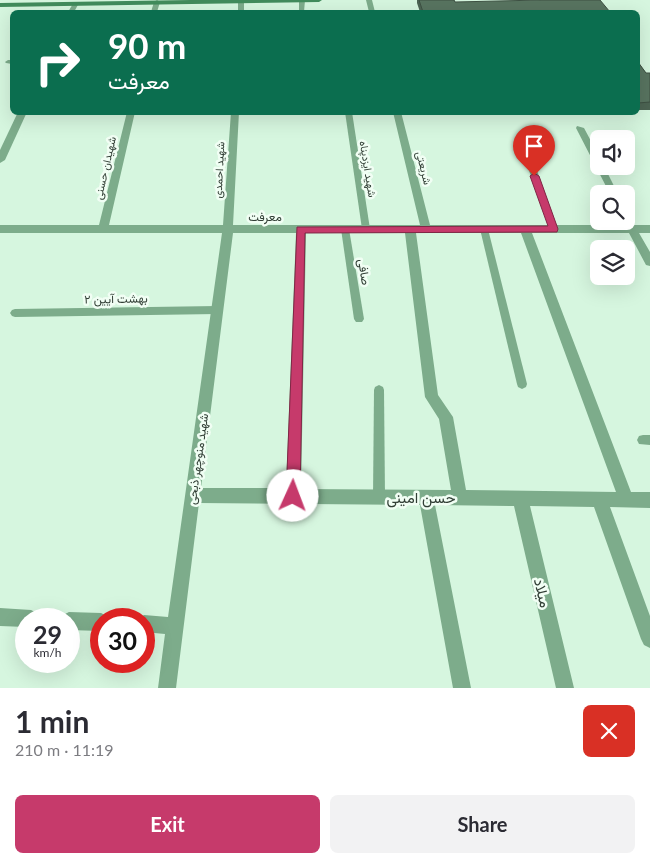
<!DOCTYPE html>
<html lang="en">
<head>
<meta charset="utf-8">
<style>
  :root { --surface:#fff; --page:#f2f2f3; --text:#2b2b33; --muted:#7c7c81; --accent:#c63a6b }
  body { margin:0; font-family:Lato,Vazirmatn,sans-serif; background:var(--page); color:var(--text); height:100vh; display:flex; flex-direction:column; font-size:19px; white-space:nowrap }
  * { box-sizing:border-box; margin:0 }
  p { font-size:16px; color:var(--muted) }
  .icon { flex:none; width:28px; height:28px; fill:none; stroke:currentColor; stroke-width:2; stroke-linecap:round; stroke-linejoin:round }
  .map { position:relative; height:688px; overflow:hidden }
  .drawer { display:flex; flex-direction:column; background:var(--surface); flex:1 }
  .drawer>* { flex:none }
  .guide { position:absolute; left:10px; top:10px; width:630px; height:105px; border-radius:8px; box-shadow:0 5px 20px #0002; background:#0b6e4f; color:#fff; overflow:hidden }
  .buttons { position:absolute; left:590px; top:130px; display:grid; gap:10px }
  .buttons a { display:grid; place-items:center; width:45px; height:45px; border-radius:8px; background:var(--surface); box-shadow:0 5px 20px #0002; font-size:25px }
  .speed { position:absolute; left:15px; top:608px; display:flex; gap:10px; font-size:25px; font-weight:700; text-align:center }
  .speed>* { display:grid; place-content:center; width:65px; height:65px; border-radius:50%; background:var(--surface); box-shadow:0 5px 20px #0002; line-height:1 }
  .speed small { font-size:12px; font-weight:400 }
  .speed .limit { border:8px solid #d22; background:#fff; color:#111 }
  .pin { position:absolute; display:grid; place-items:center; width:42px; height:42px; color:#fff; margin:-51px -21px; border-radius:50% 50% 50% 0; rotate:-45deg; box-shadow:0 0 5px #0007 }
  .pin .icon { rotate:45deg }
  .me { position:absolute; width:55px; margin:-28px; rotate:2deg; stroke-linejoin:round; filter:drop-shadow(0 0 4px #0008) }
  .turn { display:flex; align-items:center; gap:18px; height:105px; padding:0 15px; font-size:22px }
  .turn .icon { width:65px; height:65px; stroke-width:2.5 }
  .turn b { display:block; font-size:35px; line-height:42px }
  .round { display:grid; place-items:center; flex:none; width:52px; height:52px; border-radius:8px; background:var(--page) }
  .overview { display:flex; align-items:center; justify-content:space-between; height:85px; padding:0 15px }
  h1 { font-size:30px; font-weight:700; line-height:38px }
  .primary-button { display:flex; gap:10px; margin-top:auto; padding:10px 15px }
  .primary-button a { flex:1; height:58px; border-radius:8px; background:var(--accent); color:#fff; font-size:20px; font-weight:700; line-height:58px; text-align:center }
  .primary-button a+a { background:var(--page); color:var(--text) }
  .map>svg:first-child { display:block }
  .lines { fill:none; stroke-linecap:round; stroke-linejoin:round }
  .lane { fill:#7dac8b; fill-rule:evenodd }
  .street { fill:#7dac8b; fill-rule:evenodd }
  .secondary { fill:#418c5c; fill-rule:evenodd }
  .wall { fill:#4c6453 }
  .building { fill:#587460; stroke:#3e5143 }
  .route { fill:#c63a6b; stroke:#812646 }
  .labels { text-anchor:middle; stroke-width:5; stroke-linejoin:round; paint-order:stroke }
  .far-street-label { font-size:11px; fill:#313e35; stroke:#f1fef4 }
  .street-label { font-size:12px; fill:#313e35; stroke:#f1fef4 }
  .near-street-label { font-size:15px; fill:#313e35; stroke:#f1fef4 }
</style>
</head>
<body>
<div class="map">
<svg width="650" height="688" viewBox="0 0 650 688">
  <rect width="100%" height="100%" fill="#d6f6df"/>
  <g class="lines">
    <!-- lane -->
    <g class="lane">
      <path d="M299,0H305L304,12H299Z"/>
      <path d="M8,60H12V64L6,63L5,62Z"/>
      <path d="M345,112H352L370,229L366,232L362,229Z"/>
      <path d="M577,126L584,128L599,156V166H604L618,194H610L576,128Z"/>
      <path d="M519,138H522L526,140L558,229L557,231L554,232L550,229L518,140Z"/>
      <path d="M626,214L629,215L636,229L635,231L632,232L629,231L624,221H626Z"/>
      <path d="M345,226L349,229L364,319L362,322H356L354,319L341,229Z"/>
      <path d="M484,226L488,229L527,384L526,387L522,389L518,387L517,384L480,229Z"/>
      <path d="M217,306L220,307L222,310L220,313L217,314L15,317L12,316L10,313L12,310L15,309Z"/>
      <path d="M379,385L383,387L384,390L385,497L383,501L379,503L375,501L373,497L374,390L375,387Z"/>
      <path d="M643,435H650V445L639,444L637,440L639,436Z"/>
    </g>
    <!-- street -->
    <g class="street">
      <path d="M157,0L160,2L157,12H151L154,2Z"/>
      <path d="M238,0L244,1V12H238Z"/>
      <path d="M366,0H372L375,12H369Z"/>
      <path d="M74,2L79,3L74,12H68Z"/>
      <path d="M18,112H27L5,160L0,163V150Z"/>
      <path d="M127,112H135L109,225H223L231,112H239L233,225H420L393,112H401L430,225H650V233H639L650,252V266L646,265L629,233H532L631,492H650V508L610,507L650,616V648L644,645L641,639L594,507L530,506L574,688H556L514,506L435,505L471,688H453L420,505L199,503L176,688H158L165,634L144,632V619H138L144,615L168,617L222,233H0V225H99ZM233,233H296L286,488H201ZM306,233H405L425,397L439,419L451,490L301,489ZM416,233H521L616,492L466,490L453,417L438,395Z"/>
      <path d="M0,608L31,610L37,613L39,619H26V627L0,626Z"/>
      <path d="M69,612L101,613L107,616L108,619H101V631L69,630V619H61L63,615Z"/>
    </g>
    <!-- secondary -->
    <path class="secondary" d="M190,0H322L319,2L0,7V3Z"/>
  </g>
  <!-- wall -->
  <g class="wall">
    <path d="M417,0H454L455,2L610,12H420L417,3Z"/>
    <path d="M638,62L646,73H650V110H638Z"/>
  </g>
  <!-- building -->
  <g class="building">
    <path d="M419,0H454L455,2L541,0H600L610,12H423Z"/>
    <path d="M638,62L646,73H650V102L638,103Z"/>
  </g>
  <!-- route -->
  <path class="route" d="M534,173L539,176L558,229L557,232L305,233L300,496L298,501L293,503L288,501L286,496L297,227L548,226L530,176Z"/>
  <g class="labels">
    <!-- far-street labels -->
    <g class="far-street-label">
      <text transform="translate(105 168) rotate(-77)" y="4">شهیدان حسنی</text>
      <text transform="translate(424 168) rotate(76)" y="4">شریعتی</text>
      <text transform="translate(368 169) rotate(81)" y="4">شهید ایزدپناه</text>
      <text transform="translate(219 170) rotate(-87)" y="4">شهید احمدی</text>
    </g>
    <!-- street labels -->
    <g class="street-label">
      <text x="265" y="221">معرفت</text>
      <text transform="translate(364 272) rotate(81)" y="4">صافی</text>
      <text transform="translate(116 299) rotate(-1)" y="4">بهشت آیین ۲</text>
      <text transform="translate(198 459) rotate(-82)" y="4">شهید منوچهر ذبحی</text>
    </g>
    <!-- near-street labels -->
    <g class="near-street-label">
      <text x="421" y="503">حسن امینی</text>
      <text transform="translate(542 593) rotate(77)" y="5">میلاد</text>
    </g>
  </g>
</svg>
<div class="buttons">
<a><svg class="icon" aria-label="sound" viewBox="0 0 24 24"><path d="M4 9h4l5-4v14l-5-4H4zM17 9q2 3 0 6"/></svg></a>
<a><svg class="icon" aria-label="search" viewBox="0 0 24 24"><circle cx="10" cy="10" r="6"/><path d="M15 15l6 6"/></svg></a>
<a><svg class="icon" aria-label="layers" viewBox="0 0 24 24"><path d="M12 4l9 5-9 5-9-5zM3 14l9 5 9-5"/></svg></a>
</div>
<div class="speed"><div>29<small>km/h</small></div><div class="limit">30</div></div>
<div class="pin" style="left:534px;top:176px;background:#d93025"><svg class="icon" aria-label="arrive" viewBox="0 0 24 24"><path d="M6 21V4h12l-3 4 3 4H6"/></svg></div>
<svg class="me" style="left:293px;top:496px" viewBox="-20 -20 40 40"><circle r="19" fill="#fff"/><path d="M0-13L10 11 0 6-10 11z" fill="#c63a6b"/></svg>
<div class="guide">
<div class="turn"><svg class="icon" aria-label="right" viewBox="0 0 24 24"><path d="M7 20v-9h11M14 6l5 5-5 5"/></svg><div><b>90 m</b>معرفت</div></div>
</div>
</div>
<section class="drawer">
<div class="overview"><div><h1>1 min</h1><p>210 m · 11:19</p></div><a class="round" style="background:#d93025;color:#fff"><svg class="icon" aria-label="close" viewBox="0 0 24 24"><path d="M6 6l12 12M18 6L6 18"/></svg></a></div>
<div class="primary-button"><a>Exit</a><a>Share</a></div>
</section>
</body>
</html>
